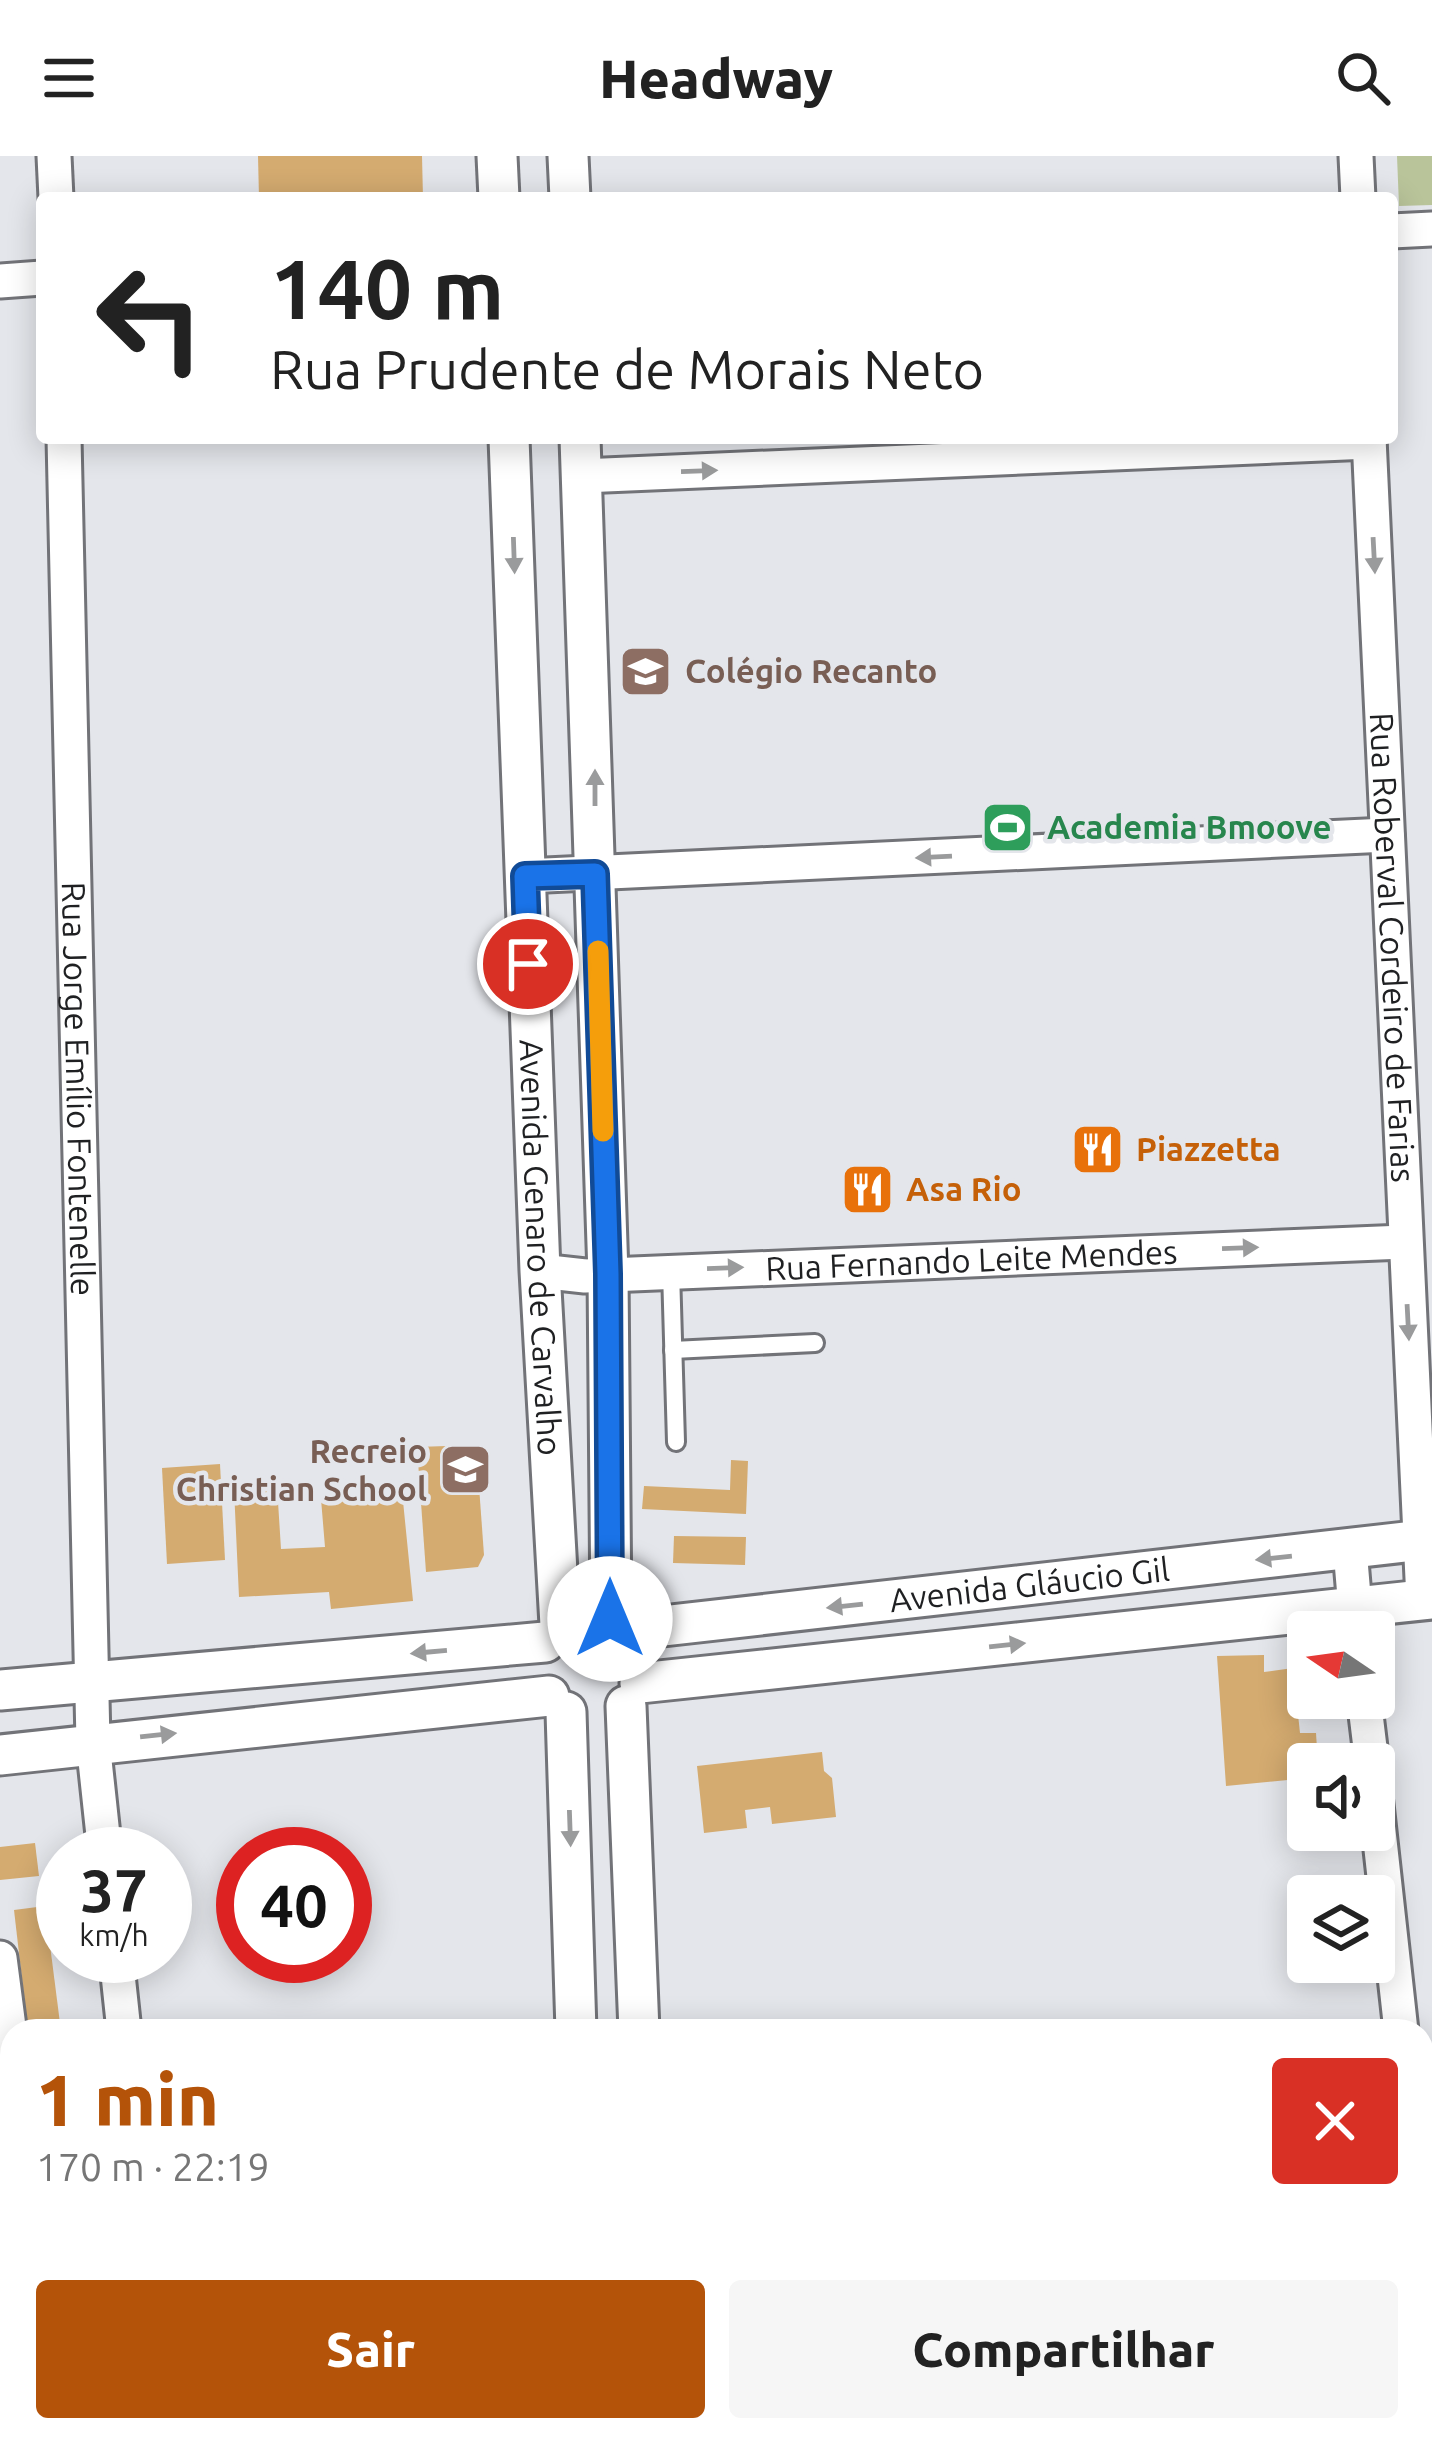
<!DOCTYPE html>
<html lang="pt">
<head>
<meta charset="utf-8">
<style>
  :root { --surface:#fff; --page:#f6f6f6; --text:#222; --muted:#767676; --accent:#b45309 }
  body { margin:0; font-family:Ubuntu,sans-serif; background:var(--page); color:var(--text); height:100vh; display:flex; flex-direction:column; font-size:45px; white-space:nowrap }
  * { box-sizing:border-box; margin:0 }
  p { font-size:39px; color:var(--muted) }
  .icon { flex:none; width:66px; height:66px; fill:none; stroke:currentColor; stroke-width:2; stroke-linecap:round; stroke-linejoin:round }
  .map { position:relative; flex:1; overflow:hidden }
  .side { position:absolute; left:0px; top:1863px; width:1434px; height:423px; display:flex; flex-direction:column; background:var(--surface); border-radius:36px 36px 0 0; box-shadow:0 6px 30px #0003 }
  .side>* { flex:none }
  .guide { position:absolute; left:36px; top:36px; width:1362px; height:252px; border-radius:12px; box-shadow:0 6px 30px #0003; background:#fff; color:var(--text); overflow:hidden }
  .needle { width:78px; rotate:283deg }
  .tools { position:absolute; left:1287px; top:1455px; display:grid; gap:24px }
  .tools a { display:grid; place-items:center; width:108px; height:108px; border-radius:12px; background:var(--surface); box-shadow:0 6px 30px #0003; font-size:60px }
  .speed { position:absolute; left:36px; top:1671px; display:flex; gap:24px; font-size:60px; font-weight:700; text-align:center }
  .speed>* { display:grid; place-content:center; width:156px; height:156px; border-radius:50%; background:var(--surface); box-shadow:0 6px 30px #0003; line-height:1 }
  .speed small { font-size:30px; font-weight:400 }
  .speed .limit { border:18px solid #d22; background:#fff; color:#111 }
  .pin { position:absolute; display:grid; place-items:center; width:102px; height:102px; color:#fff; margin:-51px; border:6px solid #fff; border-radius:50%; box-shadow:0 3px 12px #0007 }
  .me { position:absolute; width:132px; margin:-66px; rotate:0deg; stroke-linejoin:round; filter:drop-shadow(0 0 9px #0008) }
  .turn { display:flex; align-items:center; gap:42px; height:252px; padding:0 36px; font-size:54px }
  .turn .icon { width:156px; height:156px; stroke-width:2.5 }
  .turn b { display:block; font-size:84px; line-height:102px }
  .round { display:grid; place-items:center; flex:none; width:126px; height:126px; border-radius:12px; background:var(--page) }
  .headline { display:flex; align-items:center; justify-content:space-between; height:204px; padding:0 36px }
  h1 { font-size:72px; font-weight:800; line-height:90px; color:var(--accent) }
  .cta { display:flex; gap:24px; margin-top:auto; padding:24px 36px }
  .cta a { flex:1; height:138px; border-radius:12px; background:var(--accent); color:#fff; font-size:48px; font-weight:800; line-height:138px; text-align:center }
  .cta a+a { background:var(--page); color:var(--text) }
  header { display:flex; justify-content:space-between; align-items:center; height:156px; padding:0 36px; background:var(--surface); font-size:54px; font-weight:800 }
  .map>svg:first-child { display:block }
  .green { fill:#b9c49a }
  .building { fill:#d4ab70 }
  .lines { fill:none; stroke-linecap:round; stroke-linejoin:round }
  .service-casing { stroke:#727378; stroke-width:22 }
  .minor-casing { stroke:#727378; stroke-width:39 }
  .tertiary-casing { stroke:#727378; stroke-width:45 }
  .service { stroke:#fff; stroke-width:16 }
  .minor { stroke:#fff; stroke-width:33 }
  .tertiary { stroke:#fff; stroke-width:39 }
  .oneway { fill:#9a9b9c }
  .route-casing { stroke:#114b97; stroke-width:30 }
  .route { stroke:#1a73e8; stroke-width:21 }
  .slow { stroke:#f59e0b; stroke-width:21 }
  .labels { text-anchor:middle; stroke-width:9; stroke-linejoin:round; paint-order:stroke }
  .education-label { font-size:33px; font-weight:bold; fill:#785e54; stroke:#e4e6eb; text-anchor:start }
  .leisure-label { font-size:33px; font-weight:bold; fill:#27864d; stroke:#e4e6eb; text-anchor:start }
  .street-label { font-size:33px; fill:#1f2022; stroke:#e4e6eb }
  .food-label { font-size:33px; font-weight:bold; fill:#c56008; stroke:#e4e6eb; text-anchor:start }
</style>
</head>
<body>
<header><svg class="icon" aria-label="menu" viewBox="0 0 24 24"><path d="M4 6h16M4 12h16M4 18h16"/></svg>Headway<svg class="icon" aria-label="search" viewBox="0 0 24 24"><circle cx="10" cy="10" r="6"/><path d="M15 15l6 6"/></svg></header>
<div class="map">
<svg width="1432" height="2284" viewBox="0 0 1432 2284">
  <rect width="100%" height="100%" fill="#e4e6eb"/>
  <!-- green -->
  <path class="green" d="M1397,0H1432V49L1399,50Z"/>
  <!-- building -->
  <g class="building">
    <path d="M258,0H422L423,42H259Z"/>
    <path d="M476,1289L484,1399L478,1411L426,1416L417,1291Z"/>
    <path d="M731,1304L748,1305L746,1358L642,1353L644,1330L730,1334Z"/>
    <path d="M220,1308L225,1404L167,1408L162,1312Z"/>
    <path d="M277,1330L281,1393L325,1391L321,1343L402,1335L413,1445L331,1453L329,1436L239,1441L234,1333Z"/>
    <path d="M674,1380L746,1381L745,1409L673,1407Z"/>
    <path d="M1264,1499V1516L1293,1512L1300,1577H1316L1318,1608H1308V1622L1226,1630L1217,1500Z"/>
    <path d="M822,1596L824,1615L832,1622L836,1661L772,1668L770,1651L745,1654L747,1672L704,1677L697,1610Z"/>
    <path d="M35,1687L39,1720L0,1724V1691Z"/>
    <path d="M45,1750L61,1875H28L14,1754Z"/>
    <path d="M0,2030L12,2097V2274H31L32,2284H0Z"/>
    <path d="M75,2274H102V2280L75,2281Z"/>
  </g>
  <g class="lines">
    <defs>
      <g id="service">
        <path d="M671,1115L676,1286"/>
        <path d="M673,1194L815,1187"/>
      </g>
      <g id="minor">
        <path d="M54,0L56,42"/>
        <path d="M1356,0L1358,42"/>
        <path d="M1392,75L1432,73"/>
        <path d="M0,125L42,122"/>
        <path id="s1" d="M64,282L93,1586L105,1698"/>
        <path id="s2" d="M1369,282L1423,1444"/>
        <path d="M582,320L1369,286"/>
        <path d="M525,720L1387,679"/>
        <path id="s3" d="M540,1115L585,1120L1404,1086"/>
        <path d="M1350,1393L1357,1476"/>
        <path d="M1364,1542L1372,1608"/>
        <path d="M1374,1630L1401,1875"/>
        <path d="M116,1800L124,1875"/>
        <path d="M0,1802L12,1894"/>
        <path d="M1422,2055L1432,2148"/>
        <path d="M167,2274L168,2284"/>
        <path d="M56,2284L59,2274"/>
      </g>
      <g id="tertiary">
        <path d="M497,0L499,42"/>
        <path d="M568,0L570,42"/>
        <path id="s4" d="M509,282L540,1115L560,1469"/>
        <path d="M580,282L608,1118L611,1463"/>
        <path id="s5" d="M627,1474L1432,1383"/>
        <path d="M640,1527L1432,1443"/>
        <path d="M0,1534L545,1486"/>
        <path d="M626,1550L639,1875"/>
        <path d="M566,1556L576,1875"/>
        <path d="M0,1599L549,1540"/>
        <path d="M589,2274V2284"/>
        <path d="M654,2274V2284"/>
      </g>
    </defs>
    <!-- service casing -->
    <use href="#service" class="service-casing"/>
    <!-- minor casing -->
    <use href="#minor" class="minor-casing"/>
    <!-- tertiary casing -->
    <use href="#tertiary" class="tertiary-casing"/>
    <!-- service -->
    <use href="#service" class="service"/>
    <!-- minor -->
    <use href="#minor" class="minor"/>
    <!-- tertiary -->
    <use href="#tertiary" class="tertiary"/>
  </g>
  <!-- one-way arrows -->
  <defs><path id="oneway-solid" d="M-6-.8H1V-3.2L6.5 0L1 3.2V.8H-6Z" transform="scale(3)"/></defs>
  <g class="oneway">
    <use href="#oneway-solid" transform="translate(699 315) rotate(-2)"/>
    <use href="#oneway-solid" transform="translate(514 399) rotate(88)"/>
    <use href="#oneway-solid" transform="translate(1374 399) rotate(87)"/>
    <use href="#oneway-solid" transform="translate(595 632) rotate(-90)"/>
    <use href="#oneway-solid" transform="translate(934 701) rotate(177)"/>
    <use href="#oneway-solid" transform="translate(1240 1092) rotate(-2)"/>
    <use href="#oneway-solid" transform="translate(725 1112) rotate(-2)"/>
    <use href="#oneway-solid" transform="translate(1408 1166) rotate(87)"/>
    <use href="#oneway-solid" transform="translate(1274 1402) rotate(174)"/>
    <use href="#oneway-solid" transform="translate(845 1450) rotate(174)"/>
    <use href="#oneway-solid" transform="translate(1007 1489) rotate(-6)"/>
    <use href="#oneway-solid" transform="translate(429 1496) rotate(175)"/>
    <use href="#oneway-solid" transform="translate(158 1579) rotate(-6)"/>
    <use href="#oneway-solid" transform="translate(570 1672) rotate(88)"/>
  </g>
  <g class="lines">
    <defs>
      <path id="route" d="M528,808L525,720L595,718L608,1118L610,1463"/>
    </defs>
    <!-- route casing -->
    <use href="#route" class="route-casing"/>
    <!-- route -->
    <use href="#route" class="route"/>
    <!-- slow -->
    <path class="slow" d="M598,795L603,975"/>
  </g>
  <!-- icons -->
  <defs>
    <symbol id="school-square" viewBox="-11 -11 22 22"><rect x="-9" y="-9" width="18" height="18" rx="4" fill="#8d6e63" stroke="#e4e6eb"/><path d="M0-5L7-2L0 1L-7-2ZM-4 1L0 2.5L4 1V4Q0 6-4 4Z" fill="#fff"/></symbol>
    <symbol id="stadium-square" viewBox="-11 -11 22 22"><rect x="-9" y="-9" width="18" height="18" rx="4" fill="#2e9e5b" stroke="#e4e6eb"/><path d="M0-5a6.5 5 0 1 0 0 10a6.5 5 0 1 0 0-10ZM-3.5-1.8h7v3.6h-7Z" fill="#fff"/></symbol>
    <symbol id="restaurant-square" viewBox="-11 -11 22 22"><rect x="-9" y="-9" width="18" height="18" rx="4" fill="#e8710a" stroke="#e4e6eb"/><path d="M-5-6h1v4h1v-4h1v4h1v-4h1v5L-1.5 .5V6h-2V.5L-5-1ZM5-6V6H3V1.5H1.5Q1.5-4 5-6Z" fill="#fff"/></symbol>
  </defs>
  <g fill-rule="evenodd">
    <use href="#school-square" x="616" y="486" width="59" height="59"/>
    <use href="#stadium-square" x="978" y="642" width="59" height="59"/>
    <use href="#restaurant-square" x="1068" y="964" width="59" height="59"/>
    <use href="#restaurant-square" x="838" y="1004" width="59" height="59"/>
    <use href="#school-square" x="436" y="1284" width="59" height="59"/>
  </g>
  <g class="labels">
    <!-- education labels -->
    <g class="education-label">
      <text x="685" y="527">Colégio Recanto</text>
      <text x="427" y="1307" text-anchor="end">Recreio<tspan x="427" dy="38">Christian School</tspan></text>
    </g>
    <!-- leisure labels -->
    <g class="leisure-label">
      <text x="1047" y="683">Academia Bmoove</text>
    </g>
    <!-- street labels -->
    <g class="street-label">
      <text dy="12" stroke="none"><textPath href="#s2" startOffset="510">Rua Roberval Cordeiro de Farias</textPath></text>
      <text dy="12" stroke="none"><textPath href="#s1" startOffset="651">Rua Jorge Emílio Fontenelle</textPath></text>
      <text dy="12" stroke="none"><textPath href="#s4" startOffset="810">Avenida Genaro de Carvalho</textPath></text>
      <text dy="12" stroke="none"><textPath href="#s3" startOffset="432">Rua Fernando Leite Mendes</textPath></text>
      <text dy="12" stroke="none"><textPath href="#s5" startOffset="405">Avenida Gláucio Gil</textPath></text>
    </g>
    <!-- food labels -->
    <g class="food-label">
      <text x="1136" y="1005">Piazzetta</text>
      <text x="906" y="1045">Asa Rio</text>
    </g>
  </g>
</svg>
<div class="tools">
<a><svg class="needle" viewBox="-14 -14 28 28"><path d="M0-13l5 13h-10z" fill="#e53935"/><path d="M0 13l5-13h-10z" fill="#767676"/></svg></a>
<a><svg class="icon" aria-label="sound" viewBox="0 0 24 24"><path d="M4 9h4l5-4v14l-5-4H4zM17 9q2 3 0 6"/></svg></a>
<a><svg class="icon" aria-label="layers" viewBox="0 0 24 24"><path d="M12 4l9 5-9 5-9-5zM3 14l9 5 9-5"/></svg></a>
</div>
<div class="speed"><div>37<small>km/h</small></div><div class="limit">40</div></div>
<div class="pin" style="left:528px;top:808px;background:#d93025"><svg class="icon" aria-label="arrive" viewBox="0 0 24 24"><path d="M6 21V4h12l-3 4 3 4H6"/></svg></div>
<svg class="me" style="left:610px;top:1463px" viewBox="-20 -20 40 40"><circle r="19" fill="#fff"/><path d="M0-13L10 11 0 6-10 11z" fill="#1a73e8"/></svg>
<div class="guide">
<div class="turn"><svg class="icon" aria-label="left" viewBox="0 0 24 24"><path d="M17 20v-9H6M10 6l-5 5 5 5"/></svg><div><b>140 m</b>Rua Prudente de Morais Neto</div></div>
</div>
<section class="side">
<div class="headline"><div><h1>1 min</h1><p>170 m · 22:19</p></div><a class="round" style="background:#d93025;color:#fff"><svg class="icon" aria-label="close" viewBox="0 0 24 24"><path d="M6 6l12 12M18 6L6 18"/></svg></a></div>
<div class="cta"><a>Sair</a><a>Compartilhar</a></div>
</section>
</div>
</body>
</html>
